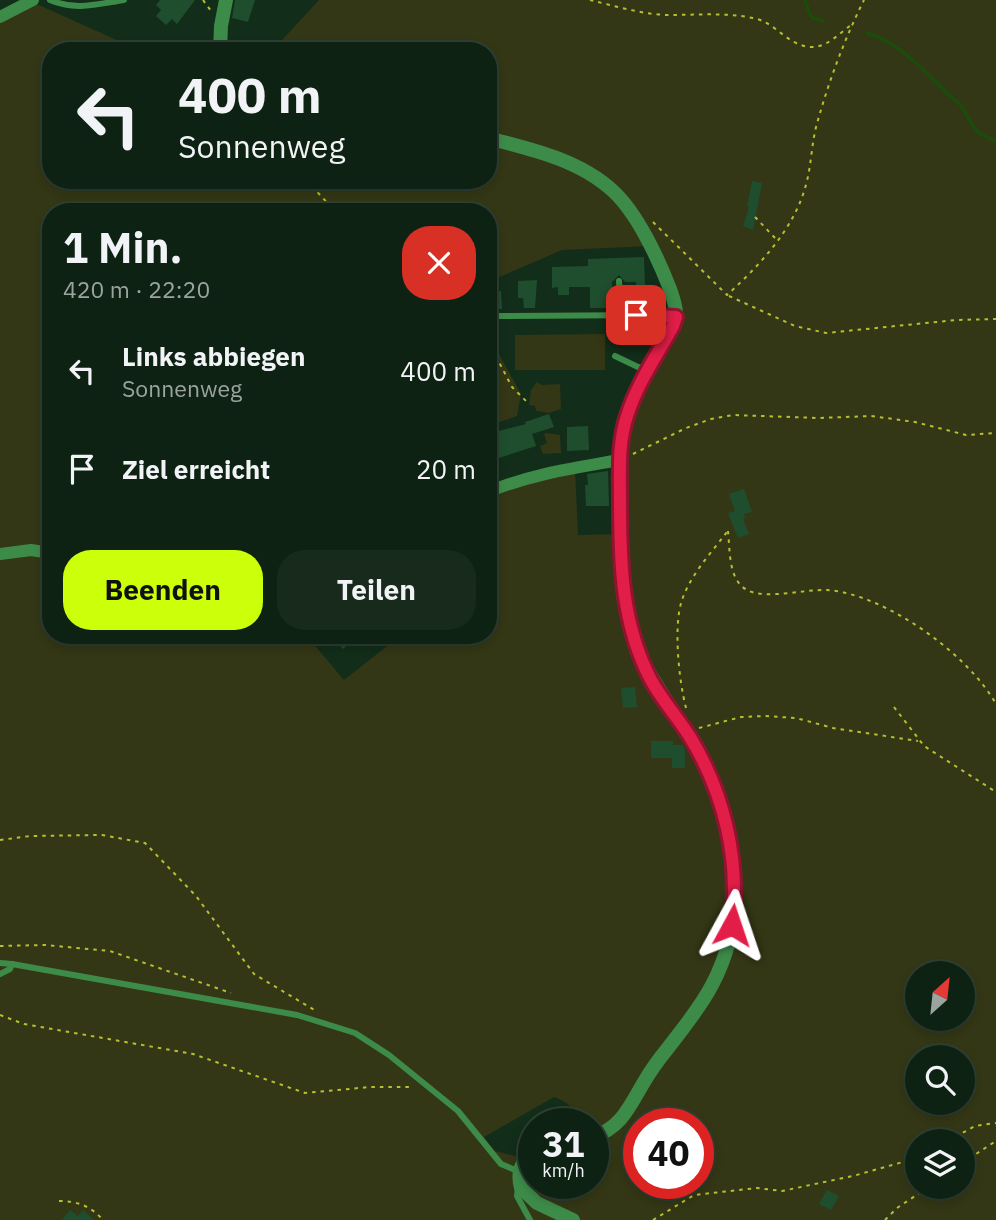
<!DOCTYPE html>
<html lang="de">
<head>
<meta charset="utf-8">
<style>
  :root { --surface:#0e2213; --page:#172a1c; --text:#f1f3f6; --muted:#9ba4a0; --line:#2e3f33; --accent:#cbff0a }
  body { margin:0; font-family:"IBM Plex Sans",sans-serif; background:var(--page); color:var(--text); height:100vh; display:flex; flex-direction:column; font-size:26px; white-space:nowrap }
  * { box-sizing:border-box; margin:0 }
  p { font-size:23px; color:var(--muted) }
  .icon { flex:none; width:38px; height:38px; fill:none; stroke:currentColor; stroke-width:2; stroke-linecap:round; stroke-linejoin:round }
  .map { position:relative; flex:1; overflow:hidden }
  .panel { position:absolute; left:42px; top:203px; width:455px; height:441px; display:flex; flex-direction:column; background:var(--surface); border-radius:28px; box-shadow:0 4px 10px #0003,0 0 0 2px var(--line) }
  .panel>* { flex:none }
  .top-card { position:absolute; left:42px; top:42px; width:455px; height:147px; border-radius:28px; box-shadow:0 4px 10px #0003,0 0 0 2px var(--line); background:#0e2213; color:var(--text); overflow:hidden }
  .needle { width:46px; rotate:27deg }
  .fabs { position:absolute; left:905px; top:961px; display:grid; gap:14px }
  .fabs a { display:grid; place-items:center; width:70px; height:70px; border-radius:50%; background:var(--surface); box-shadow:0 4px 10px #0003,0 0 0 2px var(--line); font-size:35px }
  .speed { position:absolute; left:518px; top:1108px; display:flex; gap:14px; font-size:35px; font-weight:700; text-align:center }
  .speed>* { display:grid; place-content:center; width:91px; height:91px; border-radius:50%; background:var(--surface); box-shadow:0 4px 10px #0003,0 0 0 2px var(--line); line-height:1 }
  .speed small { font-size:18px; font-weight:400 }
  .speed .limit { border:10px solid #d22; background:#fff; color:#111 }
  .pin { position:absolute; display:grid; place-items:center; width:60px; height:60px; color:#fff; margin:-30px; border-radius:14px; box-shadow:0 4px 10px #0006 }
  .me { position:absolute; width:77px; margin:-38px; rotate:5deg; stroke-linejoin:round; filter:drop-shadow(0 0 5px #0008) }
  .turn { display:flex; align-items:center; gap:24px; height:147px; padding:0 21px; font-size:32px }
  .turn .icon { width:91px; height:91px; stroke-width:2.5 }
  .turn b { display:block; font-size:49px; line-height:60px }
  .round { display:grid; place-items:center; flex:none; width:74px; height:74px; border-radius:28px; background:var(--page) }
  .overview { display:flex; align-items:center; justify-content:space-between; height:119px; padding:0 21px }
  h1 { font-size:42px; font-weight:700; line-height:52px }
  .cta { display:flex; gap:14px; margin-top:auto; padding:14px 21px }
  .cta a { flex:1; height:80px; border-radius:28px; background:var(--accent); color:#111; font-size:28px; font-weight:700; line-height:80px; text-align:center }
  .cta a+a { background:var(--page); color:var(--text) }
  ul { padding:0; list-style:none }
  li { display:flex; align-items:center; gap:21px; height:98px; padding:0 21px }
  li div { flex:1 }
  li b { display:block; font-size:26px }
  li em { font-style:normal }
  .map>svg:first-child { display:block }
  .green { fill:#343715; fill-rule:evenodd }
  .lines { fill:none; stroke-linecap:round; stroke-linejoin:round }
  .stream { stroke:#1c4c0b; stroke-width:3.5 }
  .building { fill:#1e4e2d }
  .path { stroke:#b8bf31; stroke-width:2; stroke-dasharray:3.5 5; stroke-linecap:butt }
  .service { stroke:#3d8b49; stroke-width:6 }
  .minor { stroke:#3d8b49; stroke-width:12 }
  .tertiary { stroke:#3d8b49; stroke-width:14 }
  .route-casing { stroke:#92132f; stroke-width:18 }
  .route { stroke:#e11d48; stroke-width:12 }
</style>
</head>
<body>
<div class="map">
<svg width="996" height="1220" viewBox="0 0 996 1220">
  <rect width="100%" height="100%" fill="#122d19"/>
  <!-- green -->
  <g class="green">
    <path d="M319,0H996V1220H0V17L30,1L141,51H51V180H488V51H272ZM51,212H488V282L562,250L650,246L675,321L621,439L620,534L578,535L575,468L488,492V635H401L344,680L306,635H51ZM917,973H962V1018H917ZM917,1057H962V1102H917ZM554,1097C566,1101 578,1111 583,1123L593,1124V1183H534V1147L515,1156L495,1151L484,1137ZM639,1124H698V1183H639ZM917,1141H962V1186H917Z"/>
    <path d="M488,334L521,394L517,416L488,426Z"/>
    <path d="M605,334V370H515V335Z"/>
    <path d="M537,382L542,385L560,384L561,409L549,413L536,411L535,406L529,405L531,390Z"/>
    <path d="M547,433L560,435L561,453L543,454L540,446L547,443L544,434Z"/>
  </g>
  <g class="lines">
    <!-- stream -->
    <g class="stream">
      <path d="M805,0L811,17L823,21"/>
      <path d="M867,33C900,43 922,69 946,92C951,98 958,101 962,107C974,125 972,134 996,140"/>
    </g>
  </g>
  <!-- building -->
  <g class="building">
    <path d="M160,0H195L177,24L172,19L166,25L156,16L161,10L156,5Z"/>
    <path d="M235,0H255L248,22L232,18Z"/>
    <path d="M752,181L762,183L753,230L743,226L749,207H747Z"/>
    <path d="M644,257L645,286H653L654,296H657V306L636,304V282H625L619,275L612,282L613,304H606V308H590V287H569V295H558V287L552,288V267L588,266V259Z"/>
    <path d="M537,280L535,308H524L523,298H518V281Z"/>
    <path d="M488,291H501L502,309H488Z"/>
    <path d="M549,414L554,427L532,434L536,446L499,458L491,433L526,424L525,422Z"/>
    <path d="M588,426L589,450L567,451V427Z"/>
    <path d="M608,471L609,506H586L585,485H588L587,474Z"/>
    <path d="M744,489L752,512L744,514L745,518L743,519L749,534L738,538L728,513L735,511L729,494Z"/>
    <path d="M331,635H358L343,649Z"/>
    <path d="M635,687L637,707L623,708L621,688Z"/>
    <path d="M651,741H673V745H683L685,750V768H672V758H651Z"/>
    <path d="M827,1190L839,1196L831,1210L819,1204Z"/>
    <path d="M70,1210L78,1216L83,1210L94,1220H62Z"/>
  </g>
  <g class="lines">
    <!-- path -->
    <g class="path">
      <path d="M203,0L211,11"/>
      <path d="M590,0C615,6 644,15 670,15C699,15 728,12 757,19C778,25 790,48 814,47C828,46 840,33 851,25"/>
      <path d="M306,180L336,212"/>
      <path d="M755,217L776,239"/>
      <path d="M653,222L727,295C759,266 793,230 805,188C812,166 811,142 818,120C830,78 845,38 864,0"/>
      <path d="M729,296L795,326L826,333L956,320L996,319"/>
      <path d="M488,341L512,387L528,403"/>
      <path d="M633,454L686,428L711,419L733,415L819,418L871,416L915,422L966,435L996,433"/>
      <path d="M728,531C730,549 728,580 747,590C766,600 805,589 827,590C885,594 968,654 996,704"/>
      <path d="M894,707L924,746L996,792"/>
      <path d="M686,708C679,681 673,626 682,600C691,574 711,553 727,532"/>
      <path d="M699,728L741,717L765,716L796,718L833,728L918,741"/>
      <path d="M0,840L30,836L102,835L145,843L196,896L254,974L316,1011"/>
      <path d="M0,946L45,945L110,951L231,993"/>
      <path d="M0,1015L24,1024L193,1054L305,1093L370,1087H412"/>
      <path d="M948,1141L975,1126L996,1123"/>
      <path d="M962,1163L996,1141"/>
      <path d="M59,1201C77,1201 91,1206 103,1220"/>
      <path d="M653,1220L694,1195L757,1188L782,1191L853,1176L917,1158"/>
      <path d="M885,1220L897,1208L930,1186"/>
    </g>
    <!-- service -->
    <g class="service">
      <path d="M50,0C75,11 98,4 124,0"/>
      <path d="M619,281L621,315"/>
      <path d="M499,316L652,315L676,316"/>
      <path d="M615,356L638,367L649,369"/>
      <path d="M0,963L12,964L10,969L0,974"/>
      <path d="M12,964L297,1015L355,1033L389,1055L458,1111L501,1164L520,1172"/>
      <path d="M518,1187L517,1196L530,1220"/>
    </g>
    <!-- minor -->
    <g class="minor">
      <path d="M0,17L33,0"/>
      <path d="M488,492C531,474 574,468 619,460"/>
      <path d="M0,554L31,550L51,553"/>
    </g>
    <!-- tertiary -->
    <g class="tertiary">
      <path d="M220,51L221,26L226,0"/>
      <path d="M488,138C531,149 580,160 613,191C637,213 658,258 670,289C673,298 677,308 676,317C674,330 664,343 658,355C643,381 628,406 622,436C615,466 619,506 620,537C621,568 621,601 631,631C644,673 670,703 691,740C734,814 754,906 712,985C700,1008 684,1027 668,1048C659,1059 651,1070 644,1082C629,1107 622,1127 593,1137"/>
      <path d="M534,1153C521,1161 517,1173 521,1188L537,1203L573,1220"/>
    </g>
  </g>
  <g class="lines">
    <defs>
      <path id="route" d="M636,315L676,317L673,326C657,355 637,384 627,416C618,443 620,471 620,499C620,562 621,623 651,680C662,700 678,718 690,737C724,793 740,859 732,925"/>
    </defs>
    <!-- route casing -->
    <use href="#route" class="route-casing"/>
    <!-- route -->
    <use href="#route" class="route"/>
  </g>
</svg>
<div class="fabs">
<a><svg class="needle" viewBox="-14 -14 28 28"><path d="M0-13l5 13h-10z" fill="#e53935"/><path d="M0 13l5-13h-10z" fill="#9ba4a0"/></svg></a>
<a><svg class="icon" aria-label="search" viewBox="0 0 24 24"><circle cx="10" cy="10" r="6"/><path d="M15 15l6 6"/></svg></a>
<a><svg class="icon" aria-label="layers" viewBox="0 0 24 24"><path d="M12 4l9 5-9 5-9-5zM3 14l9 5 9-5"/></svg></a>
</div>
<div class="speed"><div>31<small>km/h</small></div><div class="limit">40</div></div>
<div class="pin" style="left:636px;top:315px;background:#d93025"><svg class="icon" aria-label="arrive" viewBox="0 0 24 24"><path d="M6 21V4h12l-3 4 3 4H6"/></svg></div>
<svg class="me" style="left:732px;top:925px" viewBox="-20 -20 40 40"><path d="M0-17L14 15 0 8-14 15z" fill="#e11d48" stroke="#fff" stroke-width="4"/></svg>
<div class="top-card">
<div class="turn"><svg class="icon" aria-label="left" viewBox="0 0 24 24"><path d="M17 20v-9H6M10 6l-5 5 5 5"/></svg><div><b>400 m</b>Sonnenweg</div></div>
</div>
<section class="panel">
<div class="overview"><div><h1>1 Min.</h1><p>420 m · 22:20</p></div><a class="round" style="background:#d93025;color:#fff"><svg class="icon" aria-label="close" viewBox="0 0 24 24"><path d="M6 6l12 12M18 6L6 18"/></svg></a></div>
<ul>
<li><svg class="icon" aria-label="left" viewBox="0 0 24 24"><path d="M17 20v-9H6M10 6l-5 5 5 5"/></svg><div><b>Links abbiegen</b><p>Sonnenweg</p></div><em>400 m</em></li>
<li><svg class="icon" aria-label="arrive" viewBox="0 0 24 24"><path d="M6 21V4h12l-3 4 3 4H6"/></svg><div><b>Ziel erreicht</b></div><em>20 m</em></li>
</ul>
<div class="cta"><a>Beenden</a><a>Teilen</a></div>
</section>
</div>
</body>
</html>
